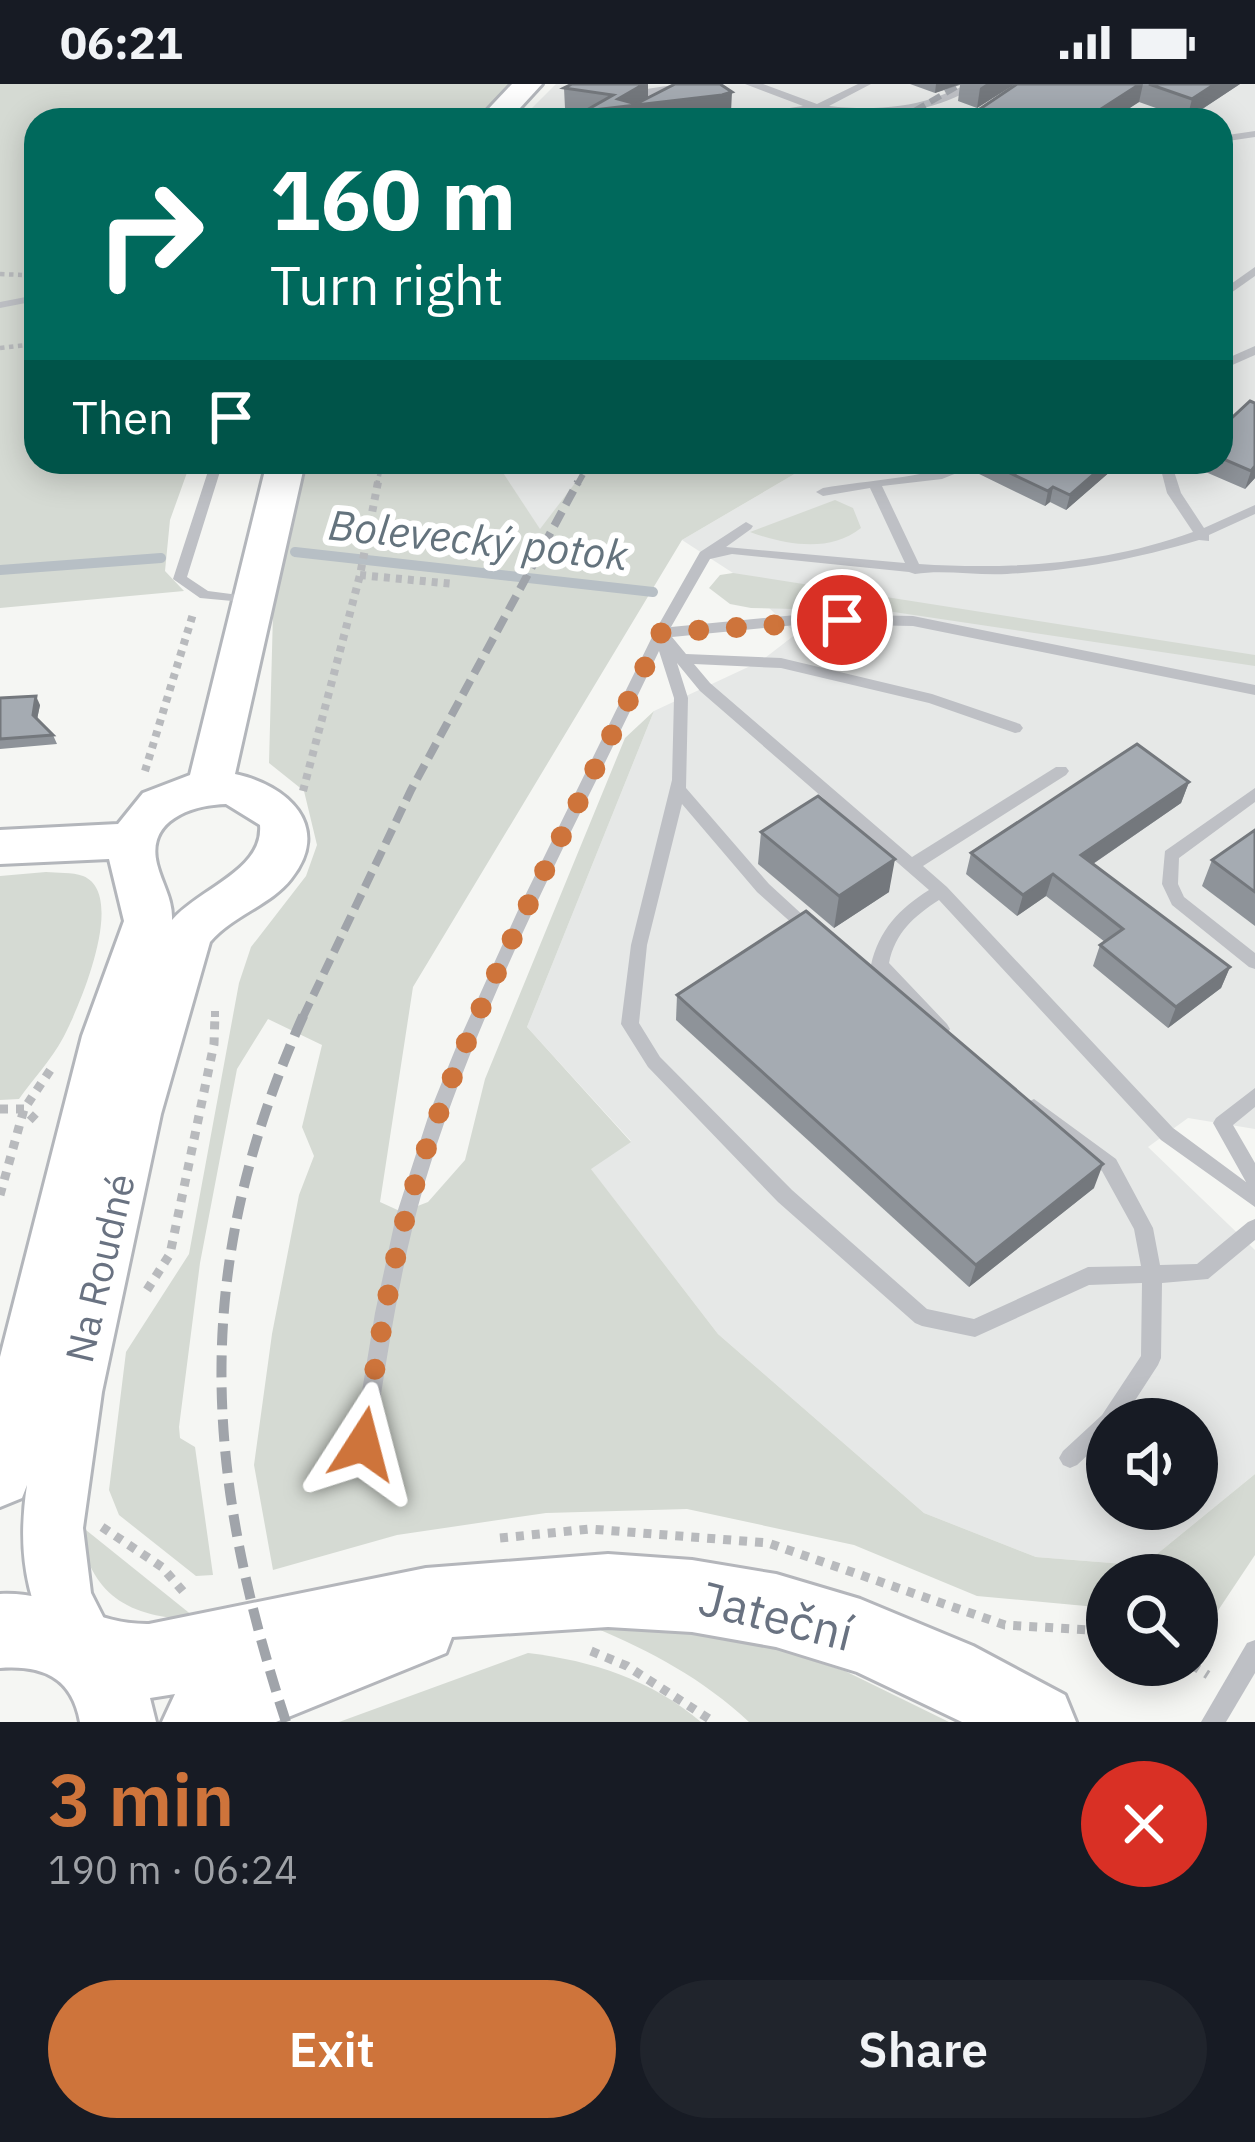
<!DOCTYPE html>
<html lang="en">
<head>
<meta charset="utf-8">
<style>
  :root { --surface:#171b24; --page:#20242c; --text:#f1f3f6; --muted:#9ea1a6; --accent:#ce743b }
  body { margin:0; font-family:"IBM Plex Sans",sans-serif; background:var(--page); color:var(--text); height:100vh; display:flex; flex-direction:column; font-size:45px; white-space:nowrap }
  * { box-sizing:border-box; margin:0 }
  p { font-size:39px; color:var(--muted) }
  .icon { flex:none; width:66px; height:66px; fill:none; stroke:currentColor; stroke-width:2; stroke-linecap:round; stroke-linejoin:round }
  .map { position:relative; height:1638px; overflow:hidden }
  .panel { display:flex; flex-direction:column; background:var(--surface); flex:1 }
  .panel>* { flex:none }
  .top-card { position:absolute; left:24px; top:24px; width:1209px; height:366px; border-radius:36px; box-shadow:0 6px 30px #0003; background:#00695c; color:#fff; overflow:hidden }
  .controls { position:absolute; left:1086px; top:1314px; display:grid; gap:24px }
  .controls a { display:grid; place-items:center; width:132px; height:132px; border-radius:50%; background:var(--surface); box-shadow:0 6px 30px #0003; font-size:60px }
  .pin { position:absolute; display:grid; place-items:center; width:102px; height:102px; color:#fff; margin:-51px; border:6px solid #fff; border-radius:50%; box-shadow:0 3px 12px #0007 }
  .me { position:absolute; width:132px; margin:-66px; rotate:9deg; stroke-linejoin:round; filter:drop-shadow(0 0 9px #0008) }
  .turn { display:flex; align-items:center; gap:42px; height:252px; padding:0 48px; font-size:54px }
  .turn .icon { width:156px; height:156px; stroke-width:2.5 }
  .turn b { display:block; font-size:84px; line-height:102px }
  .then { display:flex; align-items:center; height:114px; padding:0 48px; background:#0003; gap:24px; font-size:45px }
  .round { display:grid; place-items:center; flex:none; width:126px; height:126px; border-radius:63px; background:var(--page) }
  .head { display:flex; align-items:center; justify-content:space-between; height:204px; padding:0 48px }
  h1 { font-size:72px; font-weight:600; line-height:90px; color:var(--accent) }
  .button { display:flex; gap:24px; margin-top:auto; padding:24px 48px }
  .button a { flex:1; height:138px; border-radius:72px; background:var(--accent); color:#fff; font-size:48px; font-weight:600; line-height:138px; text-align:center }
  .button a+a { background:var(--page); color:var(--text) }
  .status { display:flex; justify-content:space-between; align-items:center; height:84px; padding:0 60px; background:var(--surface); direction:ltr }
  .status svg { height:33px; fill:currentColor }
  .map>svg:first-child { display:block }
  .built { fill:#e6e8e7; fill-rule:evenodd }
  .green { fill:#d5dad3 }
  .lines { fill:none; stroke-linecap:round; stroke-linejoin:round }
  .stream { stroke:#b7bfc5; stroke-width:10 }
  .secondary-casing { stroke:#b3b6bb; stroke-width:6 }
  .primary-casing { stroke:#b4b6bb; stroke-width:6 }
  .path-far2 { stroke:#b8babd; stroke-width:4.5; stroke-dasharray:4.5 4.5; stroke-linecap:butt }
  .path-far1 { stroke:#b8babd; stroke-width:8; stroke-dasharray:6 6; stroke-linecap:butt }
  .path { stroke:#b8babd; stroke-width:9; stroke-dasharray:8 8; stroke-linecap:butt }
  .lane { fill:#bec0c5; fill-rule:evenodd }
  .street { fill:#bec0c5; fill-rule:evenodd }
  .secondary { fill:#fff; fill-rule:evenodd }
  .primary { fill:#fff; fill-rule:evenodd }
  .rail-far2 { stroke:#a0a4aa; stroke-width:6; stroke-dasharray:12 6; stroke-linecap:butt }
  .rail-far1 { stroke:#a0a4aa; stroke-width:8; stroke-dasharray:16 8; stroke-linecap:butt }
  .rail { stroke:#a0a4aa; stroke-width:10; stroke-dasharray:22 10; stroke-linecap:butt }
  .wall { fill:#8e9399 }
  .shaded-wall { fill:#74787d }
  .building { fill:#a5abb2; stroke:#74787d; stroke-width:3 }
  .route { stroke:#ce743b; stroke-width:21; stroke-dasharray:0 37.8 }
  .labels { text-anchor:middle; stroke-width:12; stroke-linejoin:round; paint-order:stroke }
  .street-label { font-size:39px; fill:#697281; stroke:#fff }
  .water-label { font-size:42px; font-style:italic; fill:#64737d; stroke:#fff }
  .near-street-label { font-size:48px; fill:#697281; stroke:#fff }
</style>
</head>
<body>
<div class="status"><b>06:21</b><svg viewBox="0 0 49 12"><path d="M0 12V9h3v3zM5 12V6h3v6zM10 12V3h3v9zM15 12V0h3v12zM26 1h20v11H26zM47 4h2v5h-2z"/></svg></div>
<div class="map">
<svg width="1255" height="1638" viewBox="0 0 1255 1638">
  <rect width="100%" height="100%" fill="#f5f6f3"/>
  <!-- built -->
  <g class="built">
    <path d="M556,0H1255V1045L1188,1034L1148,1063L1255,1166V1390L1157,1470L1124,1480L1036,1473L924,1429L718,1250L590,1084L631,1057L527,943L654,627L761,577L796,550L733,489L682,456L815,378H1221V36H520ZM1107,1335H1197V1425H1107Z"/>
    <path d="M496,378H591L540,446Z"/>
  </g>
  <!-- green -->
  <g class="green">
    <path d="M0,0H522L486,36H36V378H172L171,383H189L170,436L165,487L184,507L0,524Z"/>
    <path d="M309,378H496L540,445L591,378H815L682,456L413,903L380,1118L402,1128L428,1118L465,1076L485,995L625,654L654,627L527,943L631,1058L591,1085L718,1250L924,1429L1036,1473L1124,1480L1157,1470L1255,1390V1471L1197,1558V1491H1107V1524L977,1512L854,1461L687,1425L546,1429L397,1451L273,1486L254,1381L272,1250L299,1111L314,1072L302,1043L322,961L268,935L237,985L200,1179L179,1343L180,1354L195,1363L213,1491L196,1492L119,1431L109,1406L126,1268L189,1170L239,899L251,863L306,792L317,761L304,707L269,679L274,492Z"/>
    <path d="M835,416L853,424L861,444C830,469 786,461 750,448Z"/>
    <path d="M733,489L1255,571V582L887,527L751,524L730,520L709,504L720,491Z"/>
    <path d="M46,788C57,789 72,788 83,792C128,810 79,924 63,954C52,975 33,995 19,1015L0,1016V792Z"/>
    <path d="M76,1438L198,1536C125,1533 91,1512 76,1438Z"/>
    <path d="M630,1533L752,1557L845,1587L949,1638H749C703,1595 651,1567 593,1543Z"/>
    <path d="M528,1569C593,1577 650,1595 701,1638H339Z"/>
  </g>
  <g class="lines">
    <!-- stream -->
    <g class="stream">
      <path d="M295,468L653,508"/>
      <path d="M0,486L161,474"/>
    </g>
    <defs>
      <g id="secondary">
        <path d="M512,0H542L509,36H478Z"/>
        <path d="M267,378H305L235,690C287,701 333,742 291,795C271,821 233,831 210,858L161,1030L102,1308L83,1444L91,1509L124,1574L114,1597L91,1607L68,1597C31,1526 15,1482 27,1401L22,1414L0,1423V1273L82,952L124,837L109,775L0,780V746L118,740L143,709L190,691ZM226,720L260,741C264,786 200,804 172,836C173,815 162,800 157,780C146,736 192,721 226,720Z"/>
      </g>
      <path id="primary" d="M608,1470L692,1476L776,1490L860,1515L973,1562L1065,1611L1076,1638H962L857,1588L776,1563L692,1548L608,1543L452,1553L446,1569L276,1638H162L175,1610L150,1614L156,1638H80C72,1593 42,1581 0,1584V1510C55,1507 95,1541 149,1540L426,1484Z"/>
    </defs>
    <!-- secondary casing -->
    <use href="#secondary" class="secondary-casing"/>
    <!-- primary casing -->
    <use href="#primary" class="primary-casing"/>
    <!-- path-far2 -->
    <g class="path-far2">
      <path d="M0,190L22,191"/>
      <path d="M0,264L36,260"/>
      <path d="M377,401L382,378"/>
    </g>
    <!-- path-far1 -->
    <g class="path-far1">
      <path d="M360,491L454,500"/>
      <path d="M145,687L193,530"/>
      <path d="M303,707L360,491L378,398"/>
      <path d="M215,933V926"/>
    </g>
    <!-- path -->
    <g class="path">
      <path d="M0,1025H24L39,1039"/>
      <path d="M0,1111L24,1025L51,985"/>
      <path d="M147,1206L170,1170L214,960L215,930"/>
      <path d="M102,1443L162,1483L187,1512"/>
      <path d="M500,1454L590,1445L768,1459L1005,1541L1107,1547"/>
      <path d="M591,1567L627,1582L714,1638"/>
      <path d="M1192,1581L1208,1591"/>
    </g>
    <!-- lane -->
    <g class="lane">
      <path d="M607,0H617L622,7C646,7 667,0 691,0L649,13L615,12Z"/>
      <path d="M745,0H763L817,20L858,0H871L829,22C864,26 900,25 934,14C949,9 962,0 979,0C944,24 895,33 853,30C841,30 828,26 816,26C784,28 754,36 722,36L727,33L803,22Z"/>
      <path d="M1255,47V53L1221,58V52Z"/>
      <path d="M1255,183V192L1221,216V207Z"/>
      <path d="M36,211V217L0,224V218Z"/>
      <path d="M1255,262V271L1221,286V277Z"/>
      <path d="M211,378H223L187,493L208,507L254,513V519L200,514L173,495Z"/>
      <path d="M966,378H984L942,395L882,402L919,480C1011,486 1106,480 1193,448L1167,409L1159,378H1171L1181,409L1204,444L1255,421V430L1209,451V457L1199,456C1132,476 1077,486 1007,490C977,492 944,485 915,490L909,488L732,470L710,475L671,543L806,530L913,532L1255,601V611L913,542L806,540L672,553L686,570L781,574L932,610L1020,640L1023,644L1020,648L1015,649L929,619L781,584L694,580L710,599L912,773L1056,683H1066L1069,687L1066,691L923,782L947,803L1173,1044L1246,1098L1213,1039L1216,1034L1255,1004V1023L1233,1041L1255,1079V1123L1161,1056L939,816C914,832 895,849 889,879L947,940L950,945L947,950L941,952L935,950L871,881C879,846 899,825 929,806L700,607L677,579L688,614L686,704L769,800L818,845L816,850H804L757,808L682,720L647,861L639,939L660,973L792,1106L927,1225L974,1235L1088,1183L1141,1182L1134,1145L1102,1087L1028,1028L1025,1023L1028,1018L1034,1015L1116,1075L1153,1144L1160,1181L1197,1180L1248,1138L1255,1135V1156L1208,1195L1162,1199L1161,1274L1158,1281L1123,1335H1107V1353L1077,1381L1070,1384L1063,1381L1059,1374L1063,1367L1102,1331L1141,1272L1142,1199L1089,1201L975,1253L922,1242L915,1239L778,1118L648,983L621,940L631,861L672,696L674,614L659,567C576,743 480,915 424,1101C399,1186 387,1274 373,1361L370,1368L363,1371L356,1368L353,1361L375,1229L396,1132L429,1030L457,961L520,822L654,549L700,468L746,438L753,442L751,445L726,463L905,479L870,404L823,412L816,408L823,404C870,396 921,394 966,378Z"/>
      <path d="M1255,704V718L1179,774L1178,800L1184,813L1255,869V885L1249,883L1172,821L1162,800L1165,767Z"/>
      <path d="M1255,1556V1589L1226,1638H1201L1247,1559Z"/>
    </g>
    <!-- street -->
    <path class="street" d="M500,23L559,36L493,33V25Z"/>
    <!-- secondary -->
    <use href="#secondary" class="secondary"/>
    <!-- primary -->
    <use href="#primary" class="primary"/>
    <!-- rail-far2 -->
    <g class="rail-far2">
      <path d="M899,36L961,0"/>
      <path d="M577,401L590,378"/>
    </g>
    <!-- rail-far1 -->
    <path class="rail-far1" d="M303,933L411,706L578,398"/>
    <!-- rail -->
    <path class="rail" d="M286,1638C202,1382 192,1180 304,930"/>
  </g>
  <!-- wall -->
  <g class="wall">
    <path d="M572,0H648V14L731,28L721,31L585,27L565,24L564,4Z"/>
    <path d="M910,0H1015L977,24L958,17L960,1L935,9Z"/>
    <path d="M1017,0H1240L1187,35L1139,18L1111,36H968V33Z"/>
    <path d="M1221,344L1255,394L1245,405L1194,383L1195,378H1221Z"/>
    <path d="M974,378H1114L1112,386L1066,426L1050,418L1045,422L973,387Z"/>
    <path d="M0,614L40,621L37,635L53,651L57,660L0,665Z"/>
    <path d="M1189,698L1181,719L1093,780L1230,883L1221,904L1168,944L1093,882L1100,861L1105,858L1046,812L1017,832L966,790L971,769Z"/>
    <path d="M1255,746V842L1202,802L1212,776Z"/>
    <path d="M761,748L889,808L834,844L758,780Z"/>
    <path d="M677,911L1094,1104L969,1203L676,936Z"/>
  </g>
  <!-- shaded-wall -->
  <g class="shaded-wall">
    <path d="M624,0H648V17L732,8L731,28L721,31L681,36H585V27L619,23Z"/>
    <path d="M936,0H960L935,9Z"/>
    <path d="M986,0H1015L977,24L980,4Z"/>
    <path d="M1140,0H1143L1139,18L1111,36H1084Z"/>
    <path d="M1215,0H1240L1187,35L1192,15Z"/>
    <path d="M522,378H542L522,383Z"/>
    <path d="M1108,378H1114L1112,386L1066,426L1070,411Z"/>
    <path d="M1255,382V394L1245,405L1251,387Z"/>
    <path d="M1053,403L1050,418L1045,422L1048,407Z"/>
    <path d="M36,612L40,621L36,640L33,631Z"/>
    <path d="M1189,698L1181,719L1075,792L1081,771Z"/>
    <path d="M895,775L889,808L834,844L839,812Z"/>
    <path d="M1053,790L1046,812L1017,832L1023,811Z"/>
    <path d="M1230,883L1221,904L1168,944L1176,923Z"/>
    <path d="M1103,1080L1094,1104L969,1203L976,1181Z"/>
  </g>
  <!-- building -->
  <g class="building">
    <path d="M572,0H644L618,15L636,20L675,0H720L732,8L722,11L585,27L613,11L564,4Z"/>
    <path d="M1017,0H1140L1084,36H975L968,33Z"/>
    <path d="M1149,0H1215L1192,15Z"/>
    <path d="M1250,317L1255,319V382L1251,387L1221,374V344Z"/>
    <path d="M987,378H1108L1070,411L1053,403L1048,407Z"/>
    <path d="M36,612L33,631L53,651L0,655V614Z"/>
    <path d="M1137,660L1189,698L1081,771L1230,883L1176,923L1100,861L1123,845L1053,790L1023,811L971,769Z"/>
    <path d="M818,712L895,775L839,812L761,748Z"/>
    <path d="M1255,746V808L1212,776Z"/>
    <path d="M806,827L1103,1080L976,1181L677,911Z"/>
  </g>
  <g class="lines">
    <!-- route -->
    <path class="route" d="M363,1360C377,1273 389,1185 415,1100C473,911 577,728 661,549L842,536"/>
  </g>
  <g class="labels">
    <!-- street labels -->
    <g class="street-label">
      <text transform="translate(100 1184) rotate(-77)" y="14">Na Roudné</text>
    </g>
    <!-- water labels -->
    <g class="water-label">
      <text transform="translate(478 456) rotate(6)" y="15">Bolevecký potok</text>
    </g>
    <!-- near-street labels -->
    <g class="near-street-label">
      <text transform="translate(776 1532) rotate(14)" y="17">Jateční</text>
    </g>
  </g>
</svg>
<div class="controls">
<a><svg class="icon" aria-label="sound" viewBox="0 0 24 24"><path d="M4 9h4l5-4v14l-5-4H4zM17 9q2 3 0 6"/></svg></a>
<a><svg class="icon" aria-label="search" viewBox="0 0 24 24"><circle cx="10" cy="10" r="6"/><path d="M15 15l6 6"/></svg></a>
</div>
<div class="pin" style="left:842px;top:536px;background:#d93025"><svg class="icon" aria-label="arrive" viewBox="0 0 24 24"><path d="M6 21V4h12l-3 4 3 4H6"/></svg></div>
<svg class="me" style="left:363px;top:1360px" viewBox="-20 -20 40 40"><path d="M0-17L14 15 0 8-14 15z" fill="#ce743b" stroke="#fff" stroke-width="4"/></svg>
<div class="top-card">
<div class="turn"><svg class="icon" aria-label="right" viewBox="0 0 24 24"><path d="M7 20v-9h11M14 6l5 5-5 5"/></svg><div><b>160 m</b>Turn right</div></div>
<div class="then">Then<svg class="icon" aria-label="arrive" viewBox="0 0 24 24"><path d="M6 21V4h12l-3 4 3 4H6"/></svg></div>
</div>
</div>
<section class="panel">
<div class="head"><div><h1>3 min</h1><p>190 m · 06:24</p></div><a class="round" style="background:#d93025;color:#fff"><svg class="icon" aria-label="close" viewBox="0 0 24 24"><path d="M6 6l12 12M18 6L6 18"/></svg></a></div>
<div class="button"><a>Exit</a><a>Share</a></div>
</section>
</body>
</html>
